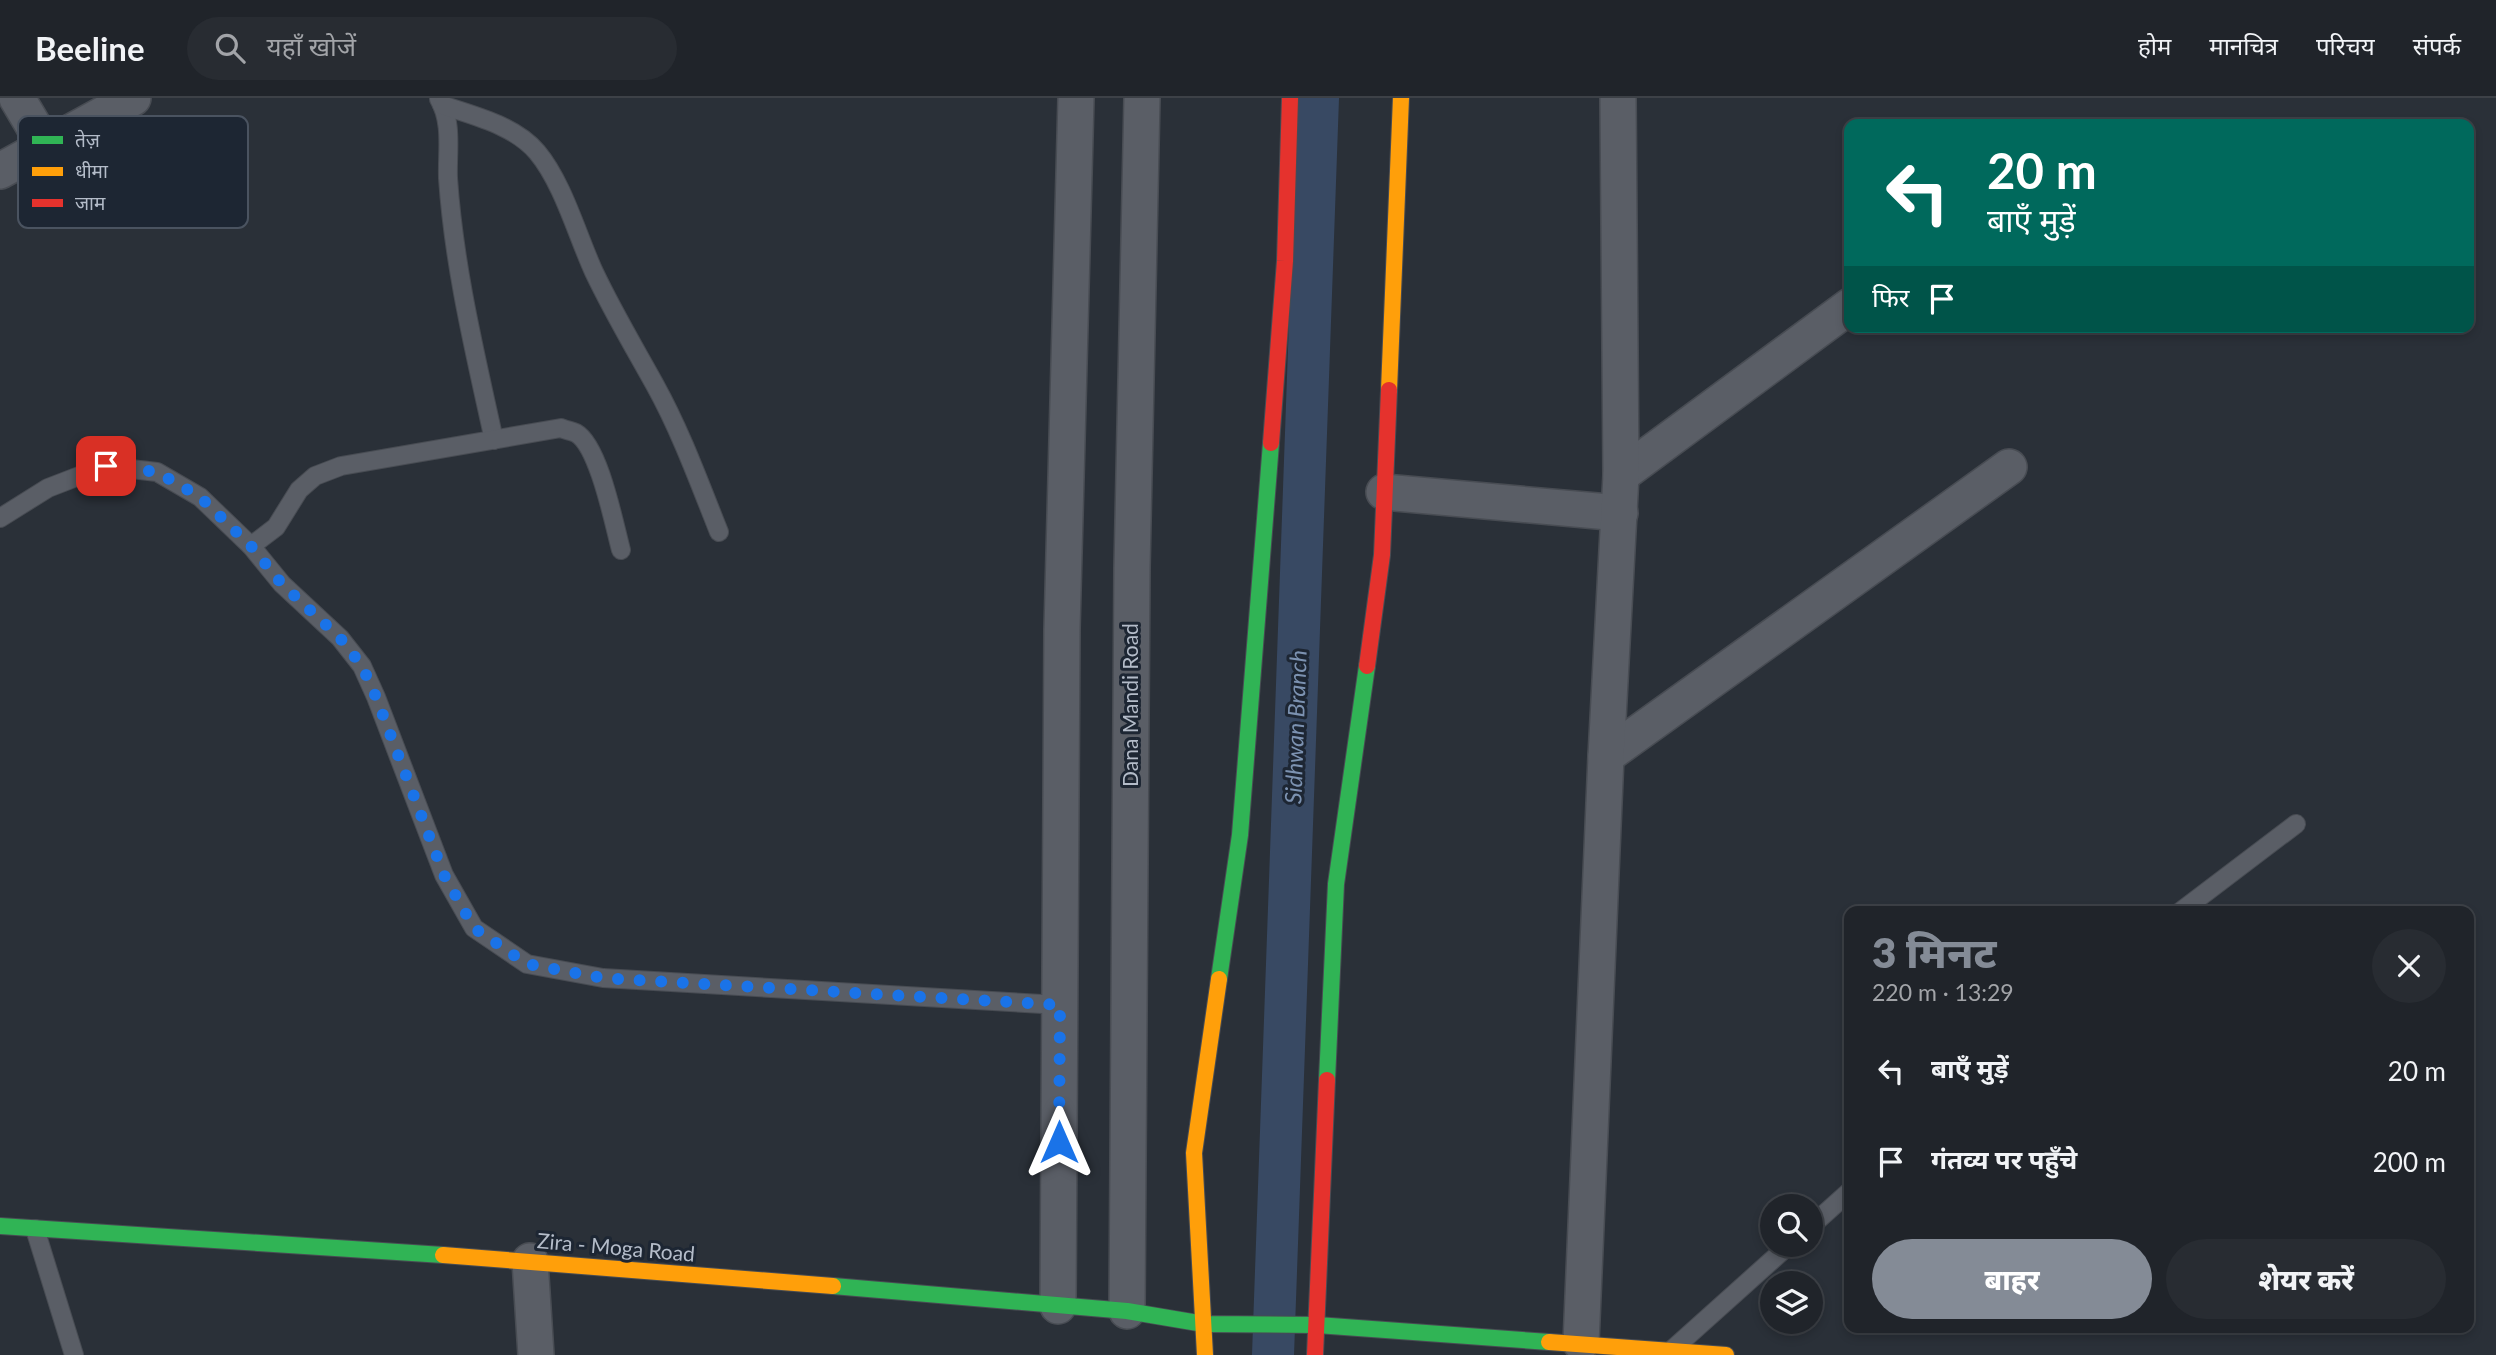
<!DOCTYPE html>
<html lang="hi">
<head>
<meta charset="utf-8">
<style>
  :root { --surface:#20242a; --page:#282c32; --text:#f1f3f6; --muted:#a2a4a8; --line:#3d4147; --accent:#848b96 }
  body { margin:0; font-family:Lato,"Noto Sans Devanagari",sans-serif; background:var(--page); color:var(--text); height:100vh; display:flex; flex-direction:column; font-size:26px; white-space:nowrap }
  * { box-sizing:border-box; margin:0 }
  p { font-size:23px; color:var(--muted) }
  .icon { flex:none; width:38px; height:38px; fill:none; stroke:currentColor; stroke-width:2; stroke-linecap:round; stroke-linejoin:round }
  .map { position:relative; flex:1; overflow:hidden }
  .panel { position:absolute; left:1844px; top:808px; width:630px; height:427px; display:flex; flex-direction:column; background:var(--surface); border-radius:14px; box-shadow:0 4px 10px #0003,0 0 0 2px var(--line) }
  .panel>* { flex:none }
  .guide { position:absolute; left:1844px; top:21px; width:630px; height:214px; border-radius:14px; box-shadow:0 4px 10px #0003,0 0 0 2px var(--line); background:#00695c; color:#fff; overflow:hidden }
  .fabs { position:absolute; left:1760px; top:1096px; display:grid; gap:14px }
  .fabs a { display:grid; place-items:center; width:63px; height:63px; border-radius:50%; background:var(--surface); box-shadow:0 4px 10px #0003,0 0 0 2px var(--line); font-size:35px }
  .pin { position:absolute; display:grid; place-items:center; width:60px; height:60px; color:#fff; margin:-30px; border-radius:14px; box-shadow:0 4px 10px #0006 }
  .me { position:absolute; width:77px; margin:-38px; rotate:0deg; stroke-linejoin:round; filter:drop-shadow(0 0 5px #0008) }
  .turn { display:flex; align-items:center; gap:24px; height:147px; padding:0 28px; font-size:32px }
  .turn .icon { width:91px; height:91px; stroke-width:2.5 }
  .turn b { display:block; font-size:49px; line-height:60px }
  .then { display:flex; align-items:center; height:66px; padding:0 28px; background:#0003; gap:14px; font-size:26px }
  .round { display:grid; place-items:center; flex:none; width:74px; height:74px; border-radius:37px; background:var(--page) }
  .overview { display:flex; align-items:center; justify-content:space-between; height:119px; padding:0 28px }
  h1 { font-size:42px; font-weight:800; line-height:52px; color:var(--accent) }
  .primary-button { display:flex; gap:14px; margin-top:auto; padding:14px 28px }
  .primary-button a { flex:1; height:80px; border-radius:42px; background:var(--accent); color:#fff; font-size:28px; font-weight:800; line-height:80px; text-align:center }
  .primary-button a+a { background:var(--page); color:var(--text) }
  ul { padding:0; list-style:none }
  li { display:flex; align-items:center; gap:21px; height:91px; padding:0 28px }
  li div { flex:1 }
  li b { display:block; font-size:26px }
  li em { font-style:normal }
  header { display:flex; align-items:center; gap:42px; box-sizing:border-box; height:98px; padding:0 35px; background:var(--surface); border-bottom:2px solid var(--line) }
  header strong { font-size:33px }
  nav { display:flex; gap:38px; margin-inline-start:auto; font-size:24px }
  .search { width:490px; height:63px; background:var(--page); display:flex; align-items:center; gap:18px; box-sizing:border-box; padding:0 24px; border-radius:38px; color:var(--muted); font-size:26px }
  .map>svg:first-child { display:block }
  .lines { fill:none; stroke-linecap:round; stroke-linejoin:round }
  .canal { stroke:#384963; stroke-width:42 }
  .lane-casing { stroke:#484c53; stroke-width:20 }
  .street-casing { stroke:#484c53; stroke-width:38 }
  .fast-casing { stroke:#484c53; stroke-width:18 }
  .slow-casing { stroke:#484c53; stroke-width:18 }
  .jam-casing { stroke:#484c53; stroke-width:18 }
  .lane { stroke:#5a5e66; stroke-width:18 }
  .street { stroke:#5a5e66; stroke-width:35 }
  .fast { stroke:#30b455; stroke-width:16 }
  .slow { stroke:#ff9f0a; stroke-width:16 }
  .jam { stroke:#e5322d; stroke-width:16 }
  .route { stroke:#1a73e8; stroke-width:12; stroke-dasharray:0 21.6 }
  .labels { text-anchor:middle; stroke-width:6; stroke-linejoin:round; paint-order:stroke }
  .street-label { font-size:21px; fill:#b4bcc9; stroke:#1d2633 }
  .water-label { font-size:23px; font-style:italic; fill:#7c92b1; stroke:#1d2633 }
  .key { fill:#1d2633; stroke:#4a5360; stroke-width:2 }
  .key-label { font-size:19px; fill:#b4bcc9 }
</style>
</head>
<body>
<header>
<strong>Beeline</strong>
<div class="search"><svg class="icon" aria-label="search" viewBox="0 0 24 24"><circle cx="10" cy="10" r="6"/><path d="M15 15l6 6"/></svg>यहाँ खोजें</div>
<nav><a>होम</a><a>मानचित्र</a><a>परिचय</a><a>संपर्क</a></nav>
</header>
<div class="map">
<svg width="2496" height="1257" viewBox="0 0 2496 1257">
  <rect width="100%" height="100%" fill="#2a3038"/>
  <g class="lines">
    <!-- canal -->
    <path class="canal" d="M1273,1257L1318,0"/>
    <defs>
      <g id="lane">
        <path d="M439,1C453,25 447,54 448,80C454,169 475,255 494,342"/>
        <path d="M442,7C474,18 514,27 537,54C563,85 577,137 594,174C613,214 634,249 655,287C681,334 699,384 719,434"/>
        <path d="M0,420L48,390L105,368L157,374L200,399L251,448L282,486L340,540L362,568L376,599L444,777L474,830L527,866L603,880L1060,907"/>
        <path d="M251,448L276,429L299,392L315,378L341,368L561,330C565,332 572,333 576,335C599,348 614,426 621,452"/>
        <path d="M2180,814L2296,726"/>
        <path d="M1811,1128L1850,1093"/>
        <path d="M35,1131L74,1257"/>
        <path d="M1673,1251L1790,1146"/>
      </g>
      <g id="street">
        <path d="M17,0L46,49"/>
        <path d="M0,73L133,0"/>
        <path d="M1621,377L1850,208"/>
        <path d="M1384,394L1620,415"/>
        <path d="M1606,658L2009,369"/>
        <path d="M530,1163L536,1257"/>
        <path d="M1058,1208L1062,531L1076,0"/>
        <path d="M1127,1213L1132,470L1142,0"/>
        <path d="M1581,1245L1606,658L1621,377L1618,0"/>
      </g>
      <g id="fast">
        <path d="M1219,881L1240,737L1271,345"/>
        <path d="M1327,982L1336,786L1367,568"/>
        <path d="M0,1128L443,1157"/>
        <path d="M833,1188L1127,1213L1204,1226L1317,1227L1549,1244"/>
      </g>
      <g id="slow">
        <path d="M1389,292L1401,0"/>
        <path d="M443,1157L833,1188"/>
        <path d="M1549,1244L1726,1257"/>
        <path d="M1205,1257L1194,1055L1219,881"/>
      </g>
      <g id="jam">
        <path d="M1271,345L1285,163L1290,0"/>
        <path d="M1367,568L1382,457L1389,292"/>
        <path d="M1315,1257L1327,982"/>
      </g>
    </defs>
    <!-- lane casing -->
    <use href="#lane" class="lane-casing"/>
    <!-- street casing -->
    <use href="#street" class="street-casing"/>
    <!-- fast casing -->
    <use href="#fast" class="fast-casing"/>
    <!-- slow casing -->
    <use href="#slow" class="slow-casing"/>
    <!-- jam casing -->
    <use href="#jam" class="jam-casing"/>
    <!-- lane -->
    <use href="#lane" class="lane"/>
    <!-- street -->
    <use href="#street" class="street"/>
    <!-- fast -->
    <use href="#fast" class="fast"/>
    <!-- slow -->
    <use href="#slow" class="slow"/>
    <!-- jam -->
    <use href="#jam" class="jam"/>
  </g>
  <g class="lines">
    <!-- route -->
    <path class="route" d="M106,368L157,374L200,399L251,448L282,486L340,540L362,568L376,599L444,777L474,830L527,866L603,880L1060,907L1059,1044"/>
  </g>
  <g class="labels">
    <!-- street labels -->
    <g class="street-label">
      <text transform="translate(1131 607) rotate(-90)" y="7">Dana Mandi Road</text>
      <text transform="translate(616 1150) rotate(5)" y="7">Zira - Moga Road</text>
    </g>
    <!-- water labels -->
    <g class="water-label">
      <text transform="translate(1296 629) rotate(-88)" y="8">Sidhwan Branch</text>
    </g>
  </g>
  <!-- legend -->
  <rect x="18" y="18" width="230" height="112" rx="10" class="key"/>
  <rect x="32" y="38" width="31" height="8" fill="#30b455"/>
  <rect x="32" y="69" width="31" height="9" fill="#ff9f0a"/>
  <rect x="32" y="101" width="31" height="8" fill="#e5322d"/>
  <g class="key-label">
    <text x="75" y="49">तेज़</text>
    <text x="75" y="80">धीमा</text>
    <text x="75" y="112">जाम</text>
  </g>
</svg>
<div class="fabs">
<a><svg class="icon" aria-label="search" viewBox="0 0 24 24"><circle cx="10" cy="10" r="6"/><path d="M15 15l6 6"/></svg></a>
<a><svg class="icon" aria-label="layers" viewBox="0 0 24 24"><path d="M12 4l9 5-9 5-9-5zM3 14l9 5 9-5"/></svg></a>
</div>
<div class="pin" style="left:106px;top:368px;background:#d93025"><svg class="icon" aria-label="arrive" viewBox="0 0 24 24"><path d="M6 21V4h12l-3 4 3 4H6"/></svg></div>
<svg class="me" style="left:1059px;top:1044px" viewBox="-20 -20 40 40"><path d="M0-17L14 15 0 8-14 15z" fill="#1a73e8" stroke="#fff" stroke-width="4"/></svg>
<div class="guide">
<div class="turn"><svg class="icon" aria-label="left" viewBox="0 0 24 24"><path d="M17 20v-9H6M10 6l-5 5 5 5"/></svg><div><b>20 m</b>बाएँ मुड़ें</div></div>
<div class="then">फिर<svg class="icon" aria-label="arrive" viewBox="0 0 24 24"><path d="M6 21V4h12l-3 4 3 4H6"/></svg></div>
</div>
<section class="panel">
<div class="overview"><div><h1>3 मिनट</h1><p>220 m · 13:29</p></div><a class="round"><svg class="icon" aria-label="close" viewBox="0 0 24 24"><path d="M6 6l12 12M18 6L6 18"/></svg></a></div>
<ul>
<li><svg class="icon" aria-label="left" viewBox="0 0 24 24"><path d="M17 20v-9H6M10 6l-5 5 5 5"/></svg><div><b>बाएँ मुड़ें</b></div><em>20 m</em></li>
<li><svg class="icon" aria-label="arrive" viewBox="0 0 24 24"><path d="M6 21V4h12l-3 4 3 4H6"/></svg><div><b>गंतव्य पर पहुँचे</b></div><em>200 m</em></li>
</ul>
<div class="primary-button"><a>बाहर</a><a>शेयर करें</a></div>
</section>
</div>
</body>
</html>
